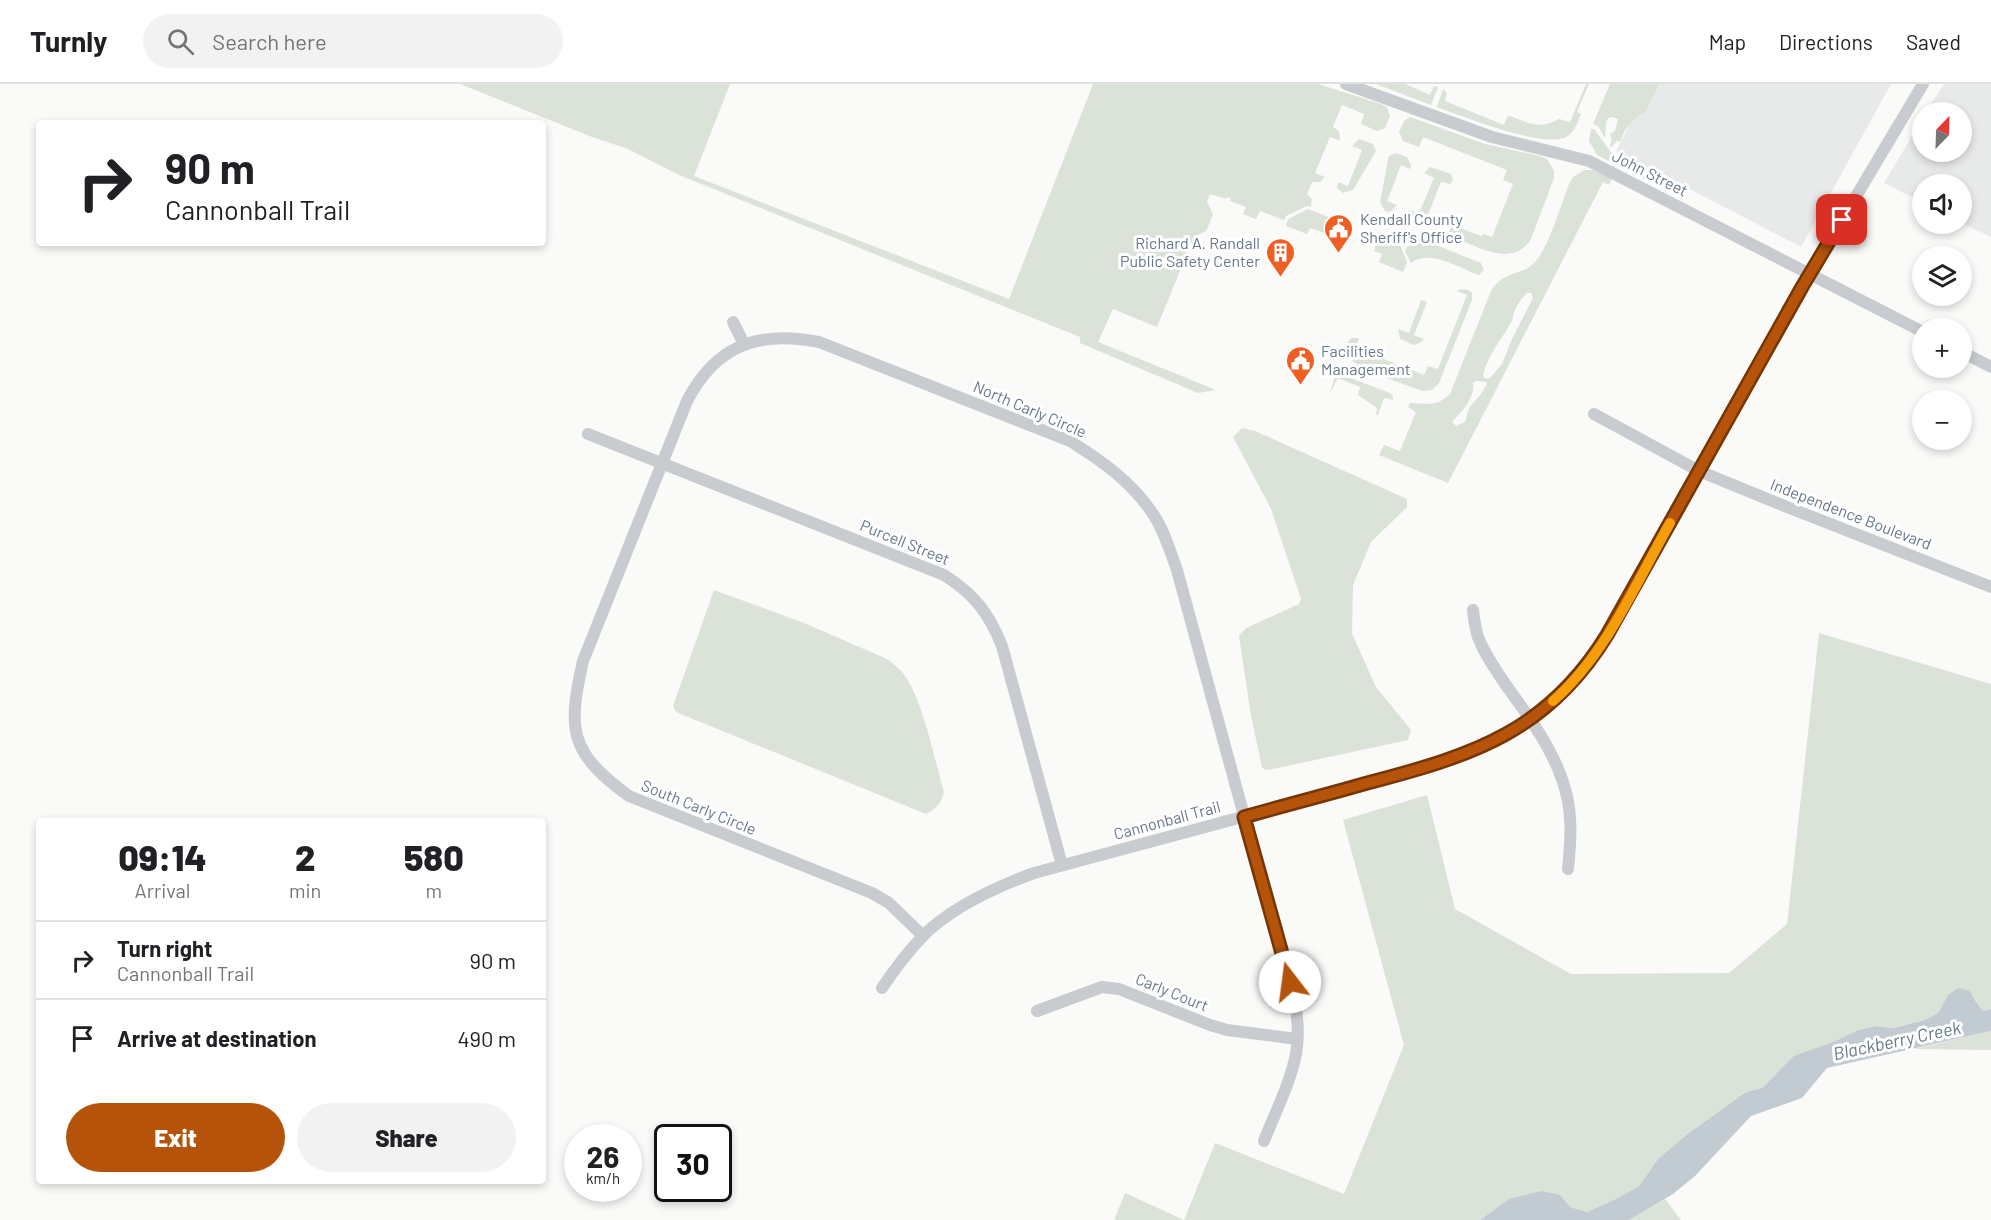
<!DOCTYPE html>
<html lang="en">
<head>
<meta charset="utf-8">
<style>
  :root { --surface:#fff; --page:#f2f2f2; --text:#202124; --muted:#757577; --line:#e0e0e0; --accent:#b45309 }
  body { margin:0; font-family:Barlow,sans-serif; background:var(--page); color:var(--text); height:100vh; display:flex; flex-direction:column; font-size:22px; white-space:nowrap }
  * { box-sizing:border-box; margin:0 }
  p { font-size:20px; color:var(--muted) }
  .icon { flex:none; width:33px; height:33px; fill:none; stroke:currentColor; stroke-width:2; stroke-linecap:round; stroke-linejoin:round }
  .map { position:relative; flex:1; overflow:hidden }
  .drawer { position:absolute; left:36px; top:734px; width:510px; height:366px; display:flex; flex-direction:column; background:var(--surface); border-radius:6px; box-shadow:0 3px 9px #0003 }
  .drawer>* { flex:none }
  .top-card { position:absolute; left:36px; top:36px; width:510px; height:126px; border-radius:6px; box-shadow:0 3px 9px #0003; background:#fff; color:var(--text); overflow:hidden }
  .needle { width:39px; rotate:23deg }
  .tools { position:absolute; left:1912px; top:18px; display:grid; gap:12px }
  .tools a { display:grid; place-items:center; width:60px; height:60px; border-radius:50%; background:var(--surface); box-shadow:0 3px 9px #0003; font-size:30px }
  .speed { position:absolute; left:564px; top:1040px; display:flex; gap:12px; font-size:30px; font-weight:700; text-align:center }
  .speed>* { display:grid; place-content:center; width:78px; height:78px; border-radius:50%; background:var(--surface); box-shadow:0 3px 9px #0003; line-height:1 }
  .speed small { font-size:15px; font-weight:400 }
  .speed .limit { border:3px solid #111; border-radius:9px; background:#fff; color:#111 }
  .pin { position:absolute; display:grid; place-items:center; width:51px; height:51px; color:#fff; margin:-26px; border-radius:12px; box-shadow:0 3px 9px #0006 }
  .me { position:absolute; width:66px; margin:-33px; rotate:345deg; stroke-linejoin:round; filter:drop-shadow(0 0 4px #0008) }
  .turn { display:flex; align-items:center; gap:21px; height:126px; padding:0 30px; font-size:27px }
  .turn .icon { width:78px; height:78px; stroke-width:2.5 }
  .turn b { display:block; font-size:42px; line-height:51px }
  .eta { display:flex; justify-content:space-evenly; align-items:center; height:102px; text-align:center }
  .eta b { font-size:36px; font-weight:800; line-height:42px }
  .button { display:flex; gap:12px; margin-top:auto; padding:12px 30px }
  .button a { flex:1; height:69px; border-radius:36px; background:var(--accent); color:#fff; font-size:24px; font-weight:800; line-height:69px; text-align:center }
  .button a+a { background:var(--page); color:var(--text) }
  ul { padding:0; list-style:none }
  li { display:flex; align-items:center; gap:18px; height:78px; padding:0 30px; border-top:2px solid var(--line) }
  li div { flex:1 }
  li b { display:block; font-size:22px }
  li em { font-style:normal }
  header { display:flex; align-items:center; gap:36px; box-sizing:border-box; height:84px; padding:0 30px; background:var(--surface); border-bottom:2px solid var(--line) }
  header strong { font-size:28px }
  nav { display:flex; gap:33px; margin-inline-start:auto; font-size:21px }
  .search { width:420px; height:54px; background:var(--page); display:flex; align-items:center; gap:15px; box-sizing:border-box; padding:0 21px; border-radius:33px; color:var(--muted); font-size:22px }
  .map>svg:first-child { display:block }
  .built { fill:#e8e9e9 }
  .green { fill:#dbe2d8; fill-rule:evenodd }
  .water { fill:#c2cbd1 }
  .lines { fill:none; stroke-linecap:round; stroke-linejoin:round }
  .minor { stroke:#c8cbcf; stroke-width:12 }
  .route-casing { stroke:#753606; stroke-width:15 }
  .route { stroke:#b45309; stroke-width:10 }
  .slow { stroke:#f59e0b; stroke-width:10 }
  .labels { text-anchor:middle; stroke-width:6; stroke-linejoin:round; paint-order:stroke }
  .street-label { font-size:16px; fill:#67788a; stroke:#fff }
  .poi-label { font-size:16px; fill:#67788a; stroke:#fff; text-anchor:start }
  .water-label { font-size:18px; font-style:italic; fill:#637a85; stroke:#fff }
</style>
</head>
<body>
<header>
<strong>Turnly</strong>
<div class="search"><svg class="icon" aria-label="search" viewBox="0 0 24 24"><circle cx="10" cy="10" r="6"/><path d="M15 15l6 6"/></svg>Search here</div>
<nav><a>Map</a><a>Directions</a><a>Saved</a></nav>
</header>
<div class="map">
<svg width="1991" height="1136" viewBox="0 0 1991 1136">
  <rect width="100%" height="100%" fill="#fafaf8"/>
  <!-- built -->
  <g class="built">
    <path d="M1651,0H1891L1801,163L1616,67Z"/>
    <path d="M1944,0H1991V153L1962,139V100H1923V119L1884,99L1923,34V68H1962V28H1926Z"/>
  </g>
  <!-- green -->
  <g class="green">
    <path d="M460,0H730L694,92L1009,215L1093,0H1318L1381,20L1387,23L1390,32L1385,44L1377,47L1361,40L1364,30L1342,21L1333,43L1339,47L1340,57L1330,53L1315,89L1325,93L1320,98H1312L1307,110L1312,115L1311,123L1307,122L1286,132L1284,136L1260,127L1256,135L1243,130L1246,123L1230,117L1231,114L1227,113L1226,115L1210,110L1207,117L1213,131L1206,147L1194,153L1157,243L1113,225L1098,258L1216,306L1198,309L1080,259V253L679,91L628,65L592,53Z"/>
    <path d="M1376,0H1405L1430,11L1434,2L1438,3L1431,21Z"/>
    <path d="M1586,0H1589L1577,28L1581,30C1577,39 1575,48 1566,53C1544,65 1462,32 1437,23L1443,5L1447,9L1445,17L1504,41L1507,33L1510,32C1530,39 1538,46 1559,35L1570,38Z"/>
    <path d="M1610,0H1659L1645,28C1636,32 1622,47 1621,57H1617L1611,63L1610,61L1612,56L1610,50L1615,47L1618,35L1613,33L1608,34L1606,39L1605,54L1598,42L1593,40Z"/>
    <path d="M1410,33L1485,60L1540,72L1547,75L1550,80L1554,87V94L1531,155C1513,185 1476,162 1452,152L1449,148L1452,141L1481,152L1484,150L1492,153L1513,100L1503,96L1507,86L1428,55L1423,53L1419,63L1403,57L1399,48L1404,37Z"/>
    <path d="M1591,45H1594L1613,71L1680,104L1672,107L1667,106L1597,71L1589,57Z"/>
    <path d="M1359,55L1373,60L1376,67L1353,106L1343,109L1337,104L1338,98L1348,102L1362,66L1352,62Z"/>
    <path d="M1396,69L1407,73L1411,81L1410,85L1401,81L1387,117L1397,121L1390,128L1385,127L1380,118L1388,76L1389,72Z"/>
    <path d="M1430,83L1451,90L1453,96L1450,100L1441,98L1427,133L1434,136L1435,140L1428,143L1411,135L1409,132V126L1419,129L1434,94L1424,89Z"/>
    <path d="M1585,86H1593L1612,95L1609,101L1603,98L1448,399L1379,371L1384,361L1400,367L1416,328L1408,323L1410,319C1428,319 1435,324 1450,310L1491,207C1505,186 1518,193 1533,180C1548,167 1561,120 1569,100L1573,93ZM1527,209H1531L1533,214L1512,255L1502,280L1490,294L1486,295L1483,292C1487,271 1502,256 1511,238C1514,233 1513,228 1516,224C1518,219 1523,213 1527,209ZM1476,297L1487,298C1484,309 1476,315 1470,323C1467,327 1467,334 1465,338L1456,342L1452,338C1462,328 1475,314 1473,299Z"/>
    <path d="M1308,125L1341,138L1346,148L1343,155L1310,144L1307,150L1286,142L1288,135Z"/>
    <path d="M1368,149L1400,161L1407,178L1403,188L1379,178L1382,170L1374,167L1376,160L1362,154V152Z"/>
    <path d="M1421,155L1481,179L1484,186L1479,191L1476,190C1457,183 1430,165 1411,179L1405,167L1407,163Z"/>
    <path d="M1460,205L1469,206L1472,209V216L1439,299L1432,306L1422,307C1407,301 1364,287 1354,278C1348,272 1346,265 1349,256L1352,254H1359L1356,264L1424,291L1428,282L1438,285L1467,211L1457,207Z"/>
    <path d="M1421,216L1427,218L1414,251L1424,255L1420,259L1414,261L1400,255L1398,245L1409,249Z"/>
    <path d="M1339,291L1345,292L1390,309L1393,312V316L1384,314L1378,331H1376L1377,324L1358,311L1360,303L1338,294L1330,309L1334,295Z"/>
    <path d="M1242,344L1255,347L1407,415V423L1371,458L1353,501L1352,550L1376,603L1411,646L1408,656L1273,685L1265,686L1262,683L1251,632L1239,552L1246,544L1299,520L1301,515L1271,425L1233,353Z"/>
    <path d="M714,506L804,539L887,575C895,581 902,587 907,595C924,622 935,677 944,708C941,720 936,725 926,730L676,628L673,622Z"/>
    <path d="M1819,549L1991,600V925L1983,927L1976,918L1970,907L1948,911L1938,929L1925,936L1892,944L1875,942L1858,946L1776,990L1762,1004L1746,1008L1686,1051L1658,1075L1639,1102L1620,1113L1587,1128L1570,1123L1509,1115L1480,1136H1114L1125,1109L1184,1136L1215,1059L1344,1110L1404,961L1343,736L1427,711L1455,825L1571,890L1729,889L1787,840Z"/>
    <path d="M1991,947V966L1914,965L1988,948Z"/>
    <path d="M1665,1115L1681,1136H1629Z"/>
  </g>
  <!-- water -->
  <path class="water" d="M1958,904L1970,907L1976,918L1983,927L1991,925V947L1827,984L1802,1014L1751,1032L1695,1092L1673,1110L1629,1136H1480L1509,1115L1541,1107L1560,1111L1570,1123L1587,1128L1620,1113L1639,1102L1658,1075L1686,1051L1746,1008L1762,1004L1794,972L1836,957L1858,946L1875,942L1893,944L1925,936L1938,929L1948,911Z"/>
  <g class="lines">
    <!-- minor -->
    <g class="minor">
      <path d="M1346,0L1492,53L1589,77L1923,248"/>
      <path d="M733,238L744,260"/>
      <path d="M1962,268L1991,283"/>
      <path d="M1594,330L1699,387L1787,423L1991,503"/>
      <path d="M588,350L944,491C974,510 989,529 1002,562L1062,781"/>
      <path d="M1473,526C1474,534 1475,544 1478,553C1485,571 1497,588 1508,604C1529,633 1552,664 1563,698C1573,727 1571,755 1568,785"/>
      <path d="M923,852L889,819L872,809L629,712C570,669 567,647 583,577L687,317C716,261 759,246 819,258L1070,357C1102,377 1132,398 1153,430C1164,446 1170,467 1177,486L1295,919C1298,936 1299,953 1296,970C1290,1000 1275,1029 1264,1057"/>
      <path d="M882,904C894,886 907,869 922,853C951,823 996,803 1034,789L1436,681C1512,653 1564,620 1607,551L1802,203L1923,0"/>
      <path d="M1037,927L1102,903L1119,905L1210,941L1227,946L1297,955"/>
    </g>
  </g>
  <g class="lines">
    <defs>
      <path id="route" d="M1290,898L1244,733C1286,721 1329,710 1371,698C1474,671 1548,647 1607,551L1802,203L1842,136"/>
    </defs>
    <!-- route casing -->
    <use href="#route" class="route-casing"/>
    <!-- route -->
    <use href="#route" class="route"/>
    <!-- slow -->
    <path class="slow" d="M1553,617C1606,571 1636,499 1670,439"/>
  </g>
  <!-- icons -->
  <defs>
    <symbol id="civic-pin" viewBox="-11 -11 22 30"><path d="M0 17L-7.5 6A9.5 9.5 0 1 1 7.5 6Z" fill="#ee5f23" stroke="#fff"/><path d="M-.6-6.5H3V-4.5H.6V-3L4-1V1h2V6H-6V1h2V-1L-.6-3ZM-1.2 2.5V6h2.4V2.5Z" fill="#fff"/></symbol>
    <symbol id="building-pin" viewBox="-11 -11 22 30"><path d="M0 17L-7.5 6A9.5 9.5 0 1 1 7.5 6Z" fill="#ee5f23" stroke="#fff"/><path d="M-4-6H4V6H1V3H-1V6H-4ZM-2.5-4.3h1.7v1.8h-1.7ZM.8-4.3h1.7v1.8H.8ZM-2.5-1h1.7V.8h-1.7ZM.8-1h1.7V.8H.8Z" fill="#fff"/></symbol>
  </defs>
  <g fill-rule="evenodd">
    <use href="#civic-pin" x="1322" y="128" width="33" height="45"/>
    <use href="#building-pin" x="1264" y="152" width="33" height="45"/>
    <use href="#civic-pin" x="1284" y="260" width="33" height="45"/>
  </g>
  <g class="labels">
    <!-- street labels -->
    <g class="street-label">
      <text transform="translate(1650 89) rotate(27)" y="6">John Street</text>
      <text transform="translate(1030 325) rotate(23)" y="6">North Carly Circle</text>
      <text transform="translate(1851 430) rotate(21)" y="6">Independence Boulevard</text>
      <text transform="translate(905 458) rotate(22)" y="6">Purcell Street</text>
      <text transform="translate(699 723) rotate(22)" y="6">South Carly Circle</text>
      <text transform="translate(1167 736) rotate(-15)" y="6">Cannonball Trail</text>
      <text transform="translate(1172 908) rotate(22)" y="6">Carly Court</text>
    </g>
    <!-- poi labels -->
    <g class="poi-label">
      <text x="1360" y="141">Kendall County<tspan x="1360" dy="18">Sheriff's Office</tspan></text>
      <text x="1260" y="165" text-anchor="end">Richard A. Randall<tspan x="1260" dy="18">Public Safety Center</tspan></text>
      <text x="1321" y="273">Facilities<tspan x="1321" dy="18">Management</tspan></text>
    </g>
    <!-- water labels -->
    <g class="water-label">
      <text transform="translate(1897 957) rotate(-12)" y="6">Blackberry Creek</text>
    </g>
  </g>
</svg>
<div class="tools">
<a><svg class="needle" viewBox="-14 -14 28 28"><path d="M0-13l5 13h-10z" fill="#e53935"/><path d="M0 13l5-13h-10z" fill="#757577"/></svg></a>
<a><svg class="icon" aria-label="sound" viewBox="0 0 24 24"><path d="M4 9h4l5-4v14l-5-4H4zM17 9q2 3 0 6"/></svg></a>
<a><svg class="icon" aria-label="layers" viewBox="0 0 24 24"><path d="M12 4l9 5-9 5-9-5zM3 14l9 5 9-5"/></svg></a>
<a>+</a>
<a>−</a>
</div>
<div class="speed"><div>26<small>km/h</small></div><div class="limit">30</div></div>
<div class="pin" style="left:1842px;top:136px;background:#d93025"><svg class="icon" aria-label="arrive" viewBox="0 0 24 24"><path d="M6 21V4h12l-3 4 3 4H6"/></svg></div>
<svg class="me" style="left:1290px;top:898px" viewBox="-20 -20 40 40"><circle r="19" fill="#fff"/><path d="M0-13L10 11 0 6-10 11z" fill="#b45309"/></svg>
<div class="top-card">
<div class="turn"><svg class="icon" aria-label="right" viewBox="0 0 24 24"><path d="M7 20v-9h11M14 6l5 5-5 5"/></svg><div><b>90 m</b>Cannonball Trail</div></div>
</div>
<section class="drawer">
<div class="eta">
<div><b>09:14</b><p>Arrival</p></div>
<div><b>2</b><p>min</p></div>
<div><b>580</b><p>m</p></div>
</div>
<ul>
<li><svg class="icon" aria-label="right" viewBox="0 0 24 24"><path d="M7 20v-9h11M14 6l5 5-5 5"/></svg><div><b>Turn right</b><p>Cannonball Trail</p></div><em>90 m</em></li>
<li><svg class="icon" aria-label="arrive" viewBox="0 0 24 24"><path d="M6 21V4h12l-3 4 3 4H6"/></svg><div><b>Arrive at destination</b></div><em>490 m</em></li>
</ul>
<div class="button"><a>Exit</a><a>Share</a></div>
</section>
</div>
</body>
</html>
